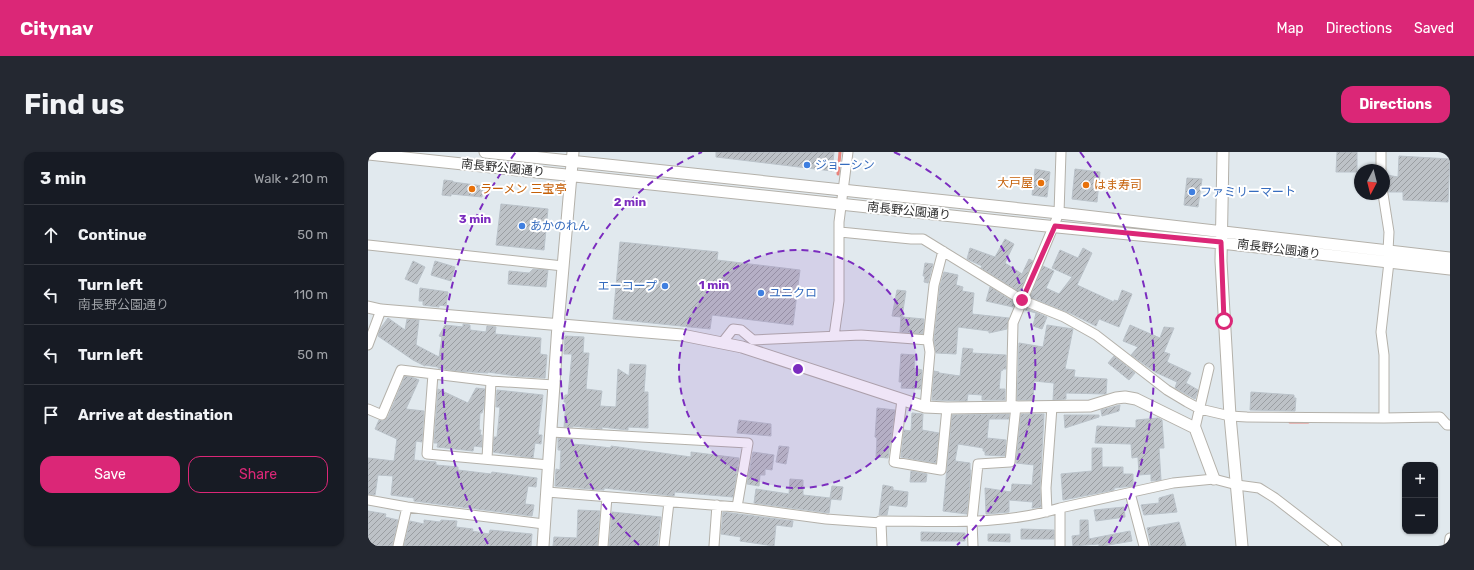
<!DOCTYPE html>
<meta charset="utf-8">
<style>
body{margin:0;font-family:Rubik,"Noto Sans JP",sans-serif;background:#242831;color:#f1f3f6}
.controls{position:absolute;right:12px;bottom:12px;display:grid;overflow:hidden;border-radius:8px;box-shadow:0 1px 3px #0004}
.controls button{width:36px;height:36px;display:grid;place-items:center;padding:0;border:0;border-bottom:1px solid #363941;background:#171b24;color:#f1f3f6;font:20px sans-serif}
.compass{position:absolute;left:986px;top:12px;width:36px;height:36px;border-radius:50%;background:#171b24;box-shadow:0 1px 3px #0004;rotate:187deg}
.stop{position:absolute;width:12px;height:12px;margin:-9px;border:3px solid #db2777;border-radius:50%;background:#fff}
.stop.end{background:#db2777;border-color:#fff;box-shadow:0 1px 4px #0008}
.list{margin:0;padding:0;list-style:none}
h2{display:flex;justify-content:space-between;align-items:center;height:52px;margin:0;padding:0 16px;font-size:17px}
h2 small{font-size:13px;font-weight:400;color:#9ea1a6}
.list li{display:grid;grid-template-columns:26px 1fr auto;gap:12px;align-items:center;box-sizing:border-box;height:60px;padding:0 16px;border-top:1px solid #363941}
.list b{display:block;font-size:15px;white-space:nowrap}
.list p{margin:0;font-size:13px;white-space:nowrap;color:#9ea1a6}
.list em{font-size:13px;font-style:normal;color:#9ea1a6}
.actions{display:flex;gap:8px;padding:12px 16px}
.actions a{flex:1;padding:9px 0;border:1px solid #db2777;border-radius:12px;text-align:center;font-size:14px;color:#db2777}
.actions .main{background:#db2777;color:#fff}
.icon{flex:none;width:22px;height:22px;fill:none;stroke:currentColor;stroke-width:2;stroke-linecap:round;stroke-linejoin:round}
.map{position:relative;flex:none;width:1082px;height:394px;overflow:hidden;border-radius:12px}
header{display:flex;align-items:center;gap:24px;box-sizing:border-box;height:56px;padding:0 20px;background:#db2777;color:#fff}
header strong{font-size:19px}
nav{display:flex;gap:22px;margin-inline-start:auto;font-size:14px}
.intro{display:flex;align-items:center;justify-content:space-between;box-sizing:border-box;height:96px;padding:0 24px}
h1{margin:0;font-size:28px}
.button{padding:10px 18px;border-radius:12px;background:#db2777;color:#fff;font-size:14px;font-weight:700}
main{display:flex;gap:24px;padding:0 24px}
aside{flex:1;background:#171b24;border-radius:12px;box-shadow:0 1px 3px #0004}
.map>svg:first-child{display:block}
</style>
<header>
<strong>Citynav</strong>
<nav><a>Map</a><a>Directions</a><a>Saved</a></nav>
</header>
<div class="intro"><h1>Find us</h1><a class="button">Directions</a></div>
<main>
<aside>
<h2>3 min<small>Walk · 210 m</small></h2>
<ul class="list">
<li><svg class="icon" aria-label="ahead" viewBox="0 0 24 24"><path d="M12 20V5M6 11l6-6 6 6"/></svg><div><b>Continue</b></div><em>50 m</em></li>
<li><svg class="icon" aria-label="left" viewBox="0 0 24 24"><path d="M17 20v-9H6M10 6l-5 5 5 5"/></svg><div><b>Turn left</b><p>南長野公園通り</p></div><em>110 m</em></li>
<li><svg class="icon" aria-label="left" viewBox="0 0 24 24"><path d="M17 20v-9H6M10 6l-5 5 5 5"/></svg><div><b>Turn left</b></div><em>50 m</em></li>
<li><svg class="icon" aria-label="arrive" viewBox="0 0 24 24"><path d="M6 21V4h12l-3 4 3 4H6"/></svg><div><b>Arrive at destination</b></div></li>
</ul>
<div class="actions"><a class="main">Save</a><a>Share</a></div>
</aside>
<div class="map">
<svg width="1082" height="394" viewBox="0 0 1082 394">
<defs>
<pattern id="building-hatch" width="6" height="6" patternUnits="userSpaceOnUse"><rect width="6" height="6" fill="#bdc2c7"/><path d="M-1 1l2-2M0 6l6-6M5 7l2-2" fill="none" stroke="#9a9ea2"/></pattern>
</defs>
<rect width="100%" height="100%" fill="#e1e9ee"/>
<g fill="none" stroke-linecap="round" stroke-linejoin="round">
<path stroke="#e9827a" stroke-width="3" d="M470,22l2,-22
M922,270h18"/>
</g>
<path fill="url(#building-hatch)" stroke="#bac2c9" d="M348,0h118l-2,19 -116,-14z
M969,0h20v20h-21z
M1031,4l51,3 -2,43 -45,-2v-8h-15l-4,-4v-6h2l1,-7 11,2z
M667,17l15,3 -3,25 -15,-2z
M707,17l25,3 -3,30 -25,-3z
M819,26l15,1 -4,28 -14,-2z
M76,28l9,1v1l30,4 -1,11 -31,-3v2l-9,-1z
M133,52l47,5 -4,41 -48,-5z
M637,87l9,5 -9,19 17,11 7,-15 4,2 -13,31 -39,-24 1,-2 -15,-7 3,-11 25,9z
M252,90l98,10 -1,8 83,10 -7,55 -81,-10 -2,14 -97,-10z
M715,96l9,5 -15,32 37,17v-2l4,1 4,-11 10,4 -13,33 -20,-8 -3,7 -24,-12 -42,-17 13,-31 11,5 -8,17 13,6 13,-17 -20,-9 8,-18 18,8z
M45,109l12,6 -8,17 -12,-5z
M67,109l20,6 -4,14 -20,-6z
M557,111l8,1 -5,19 -4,-1 1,-6h-2z
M165,117l15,1 -2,17 -38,-3 1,-13 20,2z
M576,120l14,3 -2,10 7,2 -1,4 12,2 -2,21 37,4 -2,11 -18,4v-2l-31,-4 -2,27 -20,-1 -2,-13 6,-54z
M622,135l25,16 -2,4 -27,-6z
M52,136l28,4 -2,14 -7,-1v2l-16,-2v-4h-4z
M529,138l9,1 -4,26 22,2 -1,15 -23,-2 1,-15 -9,-1z
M658,156l21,9 -5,12 -9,-3 3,-13 -11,-3z
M20,166l17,12 2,-11 12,1 -3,25 23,12 3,-20 -3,-1 6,-11 18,2v-3l7,1v5l16,2 1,-6 9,1 -1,7 46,4 -1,16 7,1 -2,23 -29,-2 -28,-4v1l-32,-2 -18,-3v-1l-13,-2v1l-12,-6 -35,-24 2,-7z
M679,173l26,4 -8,40 10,1 -1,7 33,2 -1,15 -40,-1v6l-13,1 1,-17 -20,-2 -1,19h-16l2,-57 24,4z
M762,173l30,13 4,-11 10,1 -10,24 6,2 -3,8 24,11 -5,10 12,7 -3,9 -20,-11 2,-6 -22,-10 -24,-17 7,-8 -15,-6z
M197,184l19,1 -1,16h6l-3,36 16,2 -2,15 16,1 2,-38 11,7 1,-12 16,1 -2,27h4v36l-20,-1v3l-26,-3v2l-29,-3v1h-9l2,-25h-2l1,-7h3l4,-41h-8z
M595,196l10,1 -1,4 34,2v14h-3l-1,2 -1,-1 -2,19h6v11h-23v-5l-14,-1 -1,7 -35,-1 2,-29 5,1v1l21,3z
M533,202l14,1 -1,13 8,2 -1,19 -20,-1 1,-6h-3z
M746,204l21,17 -6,7 -21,-17z
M37,224l9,2 5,2 -13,29 18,2 -2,31 -6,-1 -2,19 22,2v3l22,2v3l33,4 1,-2 45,6 -1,9 -8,-1 -3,18 9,1 -2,11 -118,-15v-3l-23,-3 2,-19 -15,-1 -3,20 -7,-1v-36l26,3 3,-22 -22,-10 4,-9 4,1 5,-4z
M108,236l9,1 -1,17 -2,7h-2l-1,17h2l-1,5h2v12l-8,-1 -1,5 -36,-4 1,-4h-4l4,-54 30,14z
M129,238l46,5 -5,40h4l-1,9 -6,-1 -2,15 -40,-6 1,-15h3l3,-30h-4z
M883,240l43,3v3h2l-1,13 -45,-1z
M752,253l-1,6 -17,5 -1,-6z
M509,256l18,2 -7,48 -12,-1 1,-19 -2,-1z
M544,261l11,1 -1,16 17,3 -3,30 -35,-6 3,-27 7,1z
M641,262v5h-20l-2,19 19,2 -1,16 -20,-1v-4h-2v-3l-25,-4 -3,17 15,2v7h1l-4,44 -24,-3 9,-96z
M653,262h23l-4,74 1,19 -9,1 1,-6 -24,-2v12l-23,2 -1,-26 26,4 1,-8 20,1 2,-20 -18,-2z
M696,263h35v2l-34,11z
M790,266l4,2 2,28h-5l2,32 -10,1v-7l-12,1 -1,-18 -6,1 -1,-14 -36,-1 2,-17 39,2v-8z
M371,268l32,4v12l-34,-3z
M190,286l14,1 -1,5 15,1 25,3v-2l80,11v-5l48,6 -6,39 -58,-5 -1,4 -70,-8v2l-49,-4 1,-17 4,1 1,-20h-3z
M411,294l10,1 -3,17 -10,-2z
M724,296h10v19h21v7h10v12l-19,2v2l-51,10 -2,-26 31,-3z
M385,300l21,3 -2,15 -7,-1v6h-5l-1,11 -12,-2z
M543,319l16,3 -1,8h-16z
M422,327l13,1v15l27,3 2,-12 11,1 -2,13 -10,-1 -2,14 -75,-10 2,-14 33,5z
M515,333l10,2v3l15,2 -1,13 -1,2 -17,-2 -2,10h-8z
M805,342l4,18 -33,3 -3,-10 18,-2v-5z
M756,355l1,10 -29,4 -2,-11z
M210,358l22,1 -3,35h-44l1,-9 23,1z
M0,359l18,3 -1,3 13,3 -6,26h-24z
M244,360l49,5 -4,29h-48z
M355,360l70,9 -1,6 -16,-2 -2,21 -34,-5 1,-4 -20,-3z
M56,368l16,2 1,-2 16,1 -1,6 17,2 -1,2 17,3 1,-4 42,4 -1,12h-127l6,-25 14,3z
M712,368h8l1,19 41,-8 2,10 -29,5h-4v-2l-26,2 -1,-10 8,-1z
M811,370l7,24h-35l-4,-18z
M653,377l33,1v9h-33z
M553,380l44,1v8h-44z
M620,382h22v8l-22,-1z"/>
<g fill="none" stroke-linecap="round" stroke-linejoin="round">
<defs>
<path id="minor" d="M1013,0v18
M1015,42l6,38 -1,19
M472,80l71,7h12l99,61 42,17 32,18 71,55 20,12 13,7 30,7 17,1 137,1 56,-1 7,8h3
M0,93l195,21
M466,184l5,-35v-79l9,-70
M354,191l11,-14 8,1 12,10 108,-5 67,5
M0,193l13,-35
M65,222l-6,80 122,11
M534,248l-8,62 47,8 6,-62
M643,254l2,-83 46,-110 2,-61
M557,255l5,-55 -2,-12 6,-55 9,-34
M0,257l14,6 19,-45 90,11 63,4
M1016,266v-63l-3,-23 8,-70
M827,276l14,-60
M183,280l197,11 -11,64
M119,307l4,-78
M179,340l190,15 89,12 55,4 -1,-2c60,0 122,5 180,-13l113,-25 41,-4 23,6 22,3 16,10 62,48
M762,341l14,53
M0,348l39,7 137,17
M692,356v38
M679,360l-1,-24 6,-81
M513,371l1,23
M30,394l9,-39
M235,394l4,-49
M296,394l5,-44
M346,394l3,-41
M605,394l-1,-25 6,-57 32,-2 6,-56
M1081,394l1,-8"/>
<path id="tertiary" d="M117,0l574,61 391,45
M855,0l-2,109 9,155 12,130
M0,2l669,71 184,18 229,26
M0,155l13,3 301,25 60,12 183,60 22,1 143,-2 26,-8 9,-1 11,2 59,29 19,51
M175,394l15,-221 15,-173"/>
</defs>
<use href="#minor" stroke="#b4b1aa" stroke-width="11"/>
<use href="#tertiary" stroke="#b4b1aa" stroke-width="13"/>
<use href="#minor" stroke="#fff" stroke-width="9"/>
<use href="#tertiary" stroke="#fff" stroke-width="11"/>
</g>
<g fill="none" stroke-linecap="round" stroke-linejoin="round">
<path stroke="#db2777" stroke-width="5" d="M654,148l33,-74 166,16 3,79"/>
</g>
<circle cx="430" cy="217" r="119" fill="#7b2cbf" fill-opacity=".12"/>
<g fill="none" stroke="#7b2cbf" stroke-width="2" stroke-dasharray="7 5">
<circle cx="430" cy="217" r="119"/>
<path d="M271 393A237 237 0 0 1 334 0M526 0A237 237 0 0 1 589 393"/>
<path d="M120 392A356 356 0 0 1 148 0M712 0A356 356 0 0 1 740 392"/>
</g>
<g fill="#3f7fe0" stroke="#fff" stroke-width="1.5">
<circle cx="439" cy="13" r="4"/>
<circle cx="824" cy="40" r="4"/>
<circle cx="154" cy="74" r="4"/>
<circle cx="297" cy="134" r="4"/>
<circle cx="393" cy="141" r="4"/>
</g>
<g fill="#e8710a" stroke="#fff" stroke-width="1.5">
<circle cx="673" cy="31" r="4"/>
<circle cx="718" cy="33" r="4"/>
<circle cx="104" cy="37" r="4"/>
</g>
<g text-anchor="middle" stroke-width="4" stroke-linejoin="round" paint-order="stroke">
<g font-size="12" fill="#366cbe" stroke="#fff" text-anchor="start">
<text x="447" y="17">ジョーシン</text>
<text x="832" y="44">ファミリーマート</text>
<text x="162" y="78">あかのれん</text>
<text x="289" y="138" text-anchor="end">エーコープ</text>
<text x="401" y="145">ユニクロ</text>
</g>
<g font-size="12" fill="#2d2d2d" stroke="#fff">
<text transform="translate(135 16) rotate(6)" y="4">南長野公園通り</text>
<text transform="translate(541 59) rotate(6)" y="4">南長野公園通り</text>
<text transform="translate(911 97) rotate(7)" y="4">南長野公園通り</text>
</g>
<g font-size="12" fill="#c56008" stroke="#fff" text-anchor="start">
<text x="665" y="35" text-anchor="end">大戸屋</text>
<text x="726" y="37">はま寿司</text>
<text x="112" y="41">ラーメン 三宝亭</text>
</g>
</g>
<circle cx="430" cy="217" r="6" fill="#7b2cbf" stroke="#fff" stroke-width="2"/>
<g font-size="12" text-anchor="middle" font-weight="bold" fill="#7b2cbf" stroke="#fff" stroke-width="4" stroke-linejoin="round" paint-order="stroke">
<text x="262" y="54">2 min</text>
<text x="107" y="71">3 min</text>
<text x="346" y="137">1 min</text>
</g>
</svg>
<div class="controls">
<button>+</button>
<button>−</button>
</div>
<svg class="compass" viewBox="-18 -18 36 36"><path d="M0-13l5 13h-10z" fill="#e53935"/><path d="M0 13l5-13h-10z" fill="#9ea1a6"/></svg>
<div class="stop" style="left:856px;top:169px"></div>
<div class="stop end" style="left:654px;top:148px"></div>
</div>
</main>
